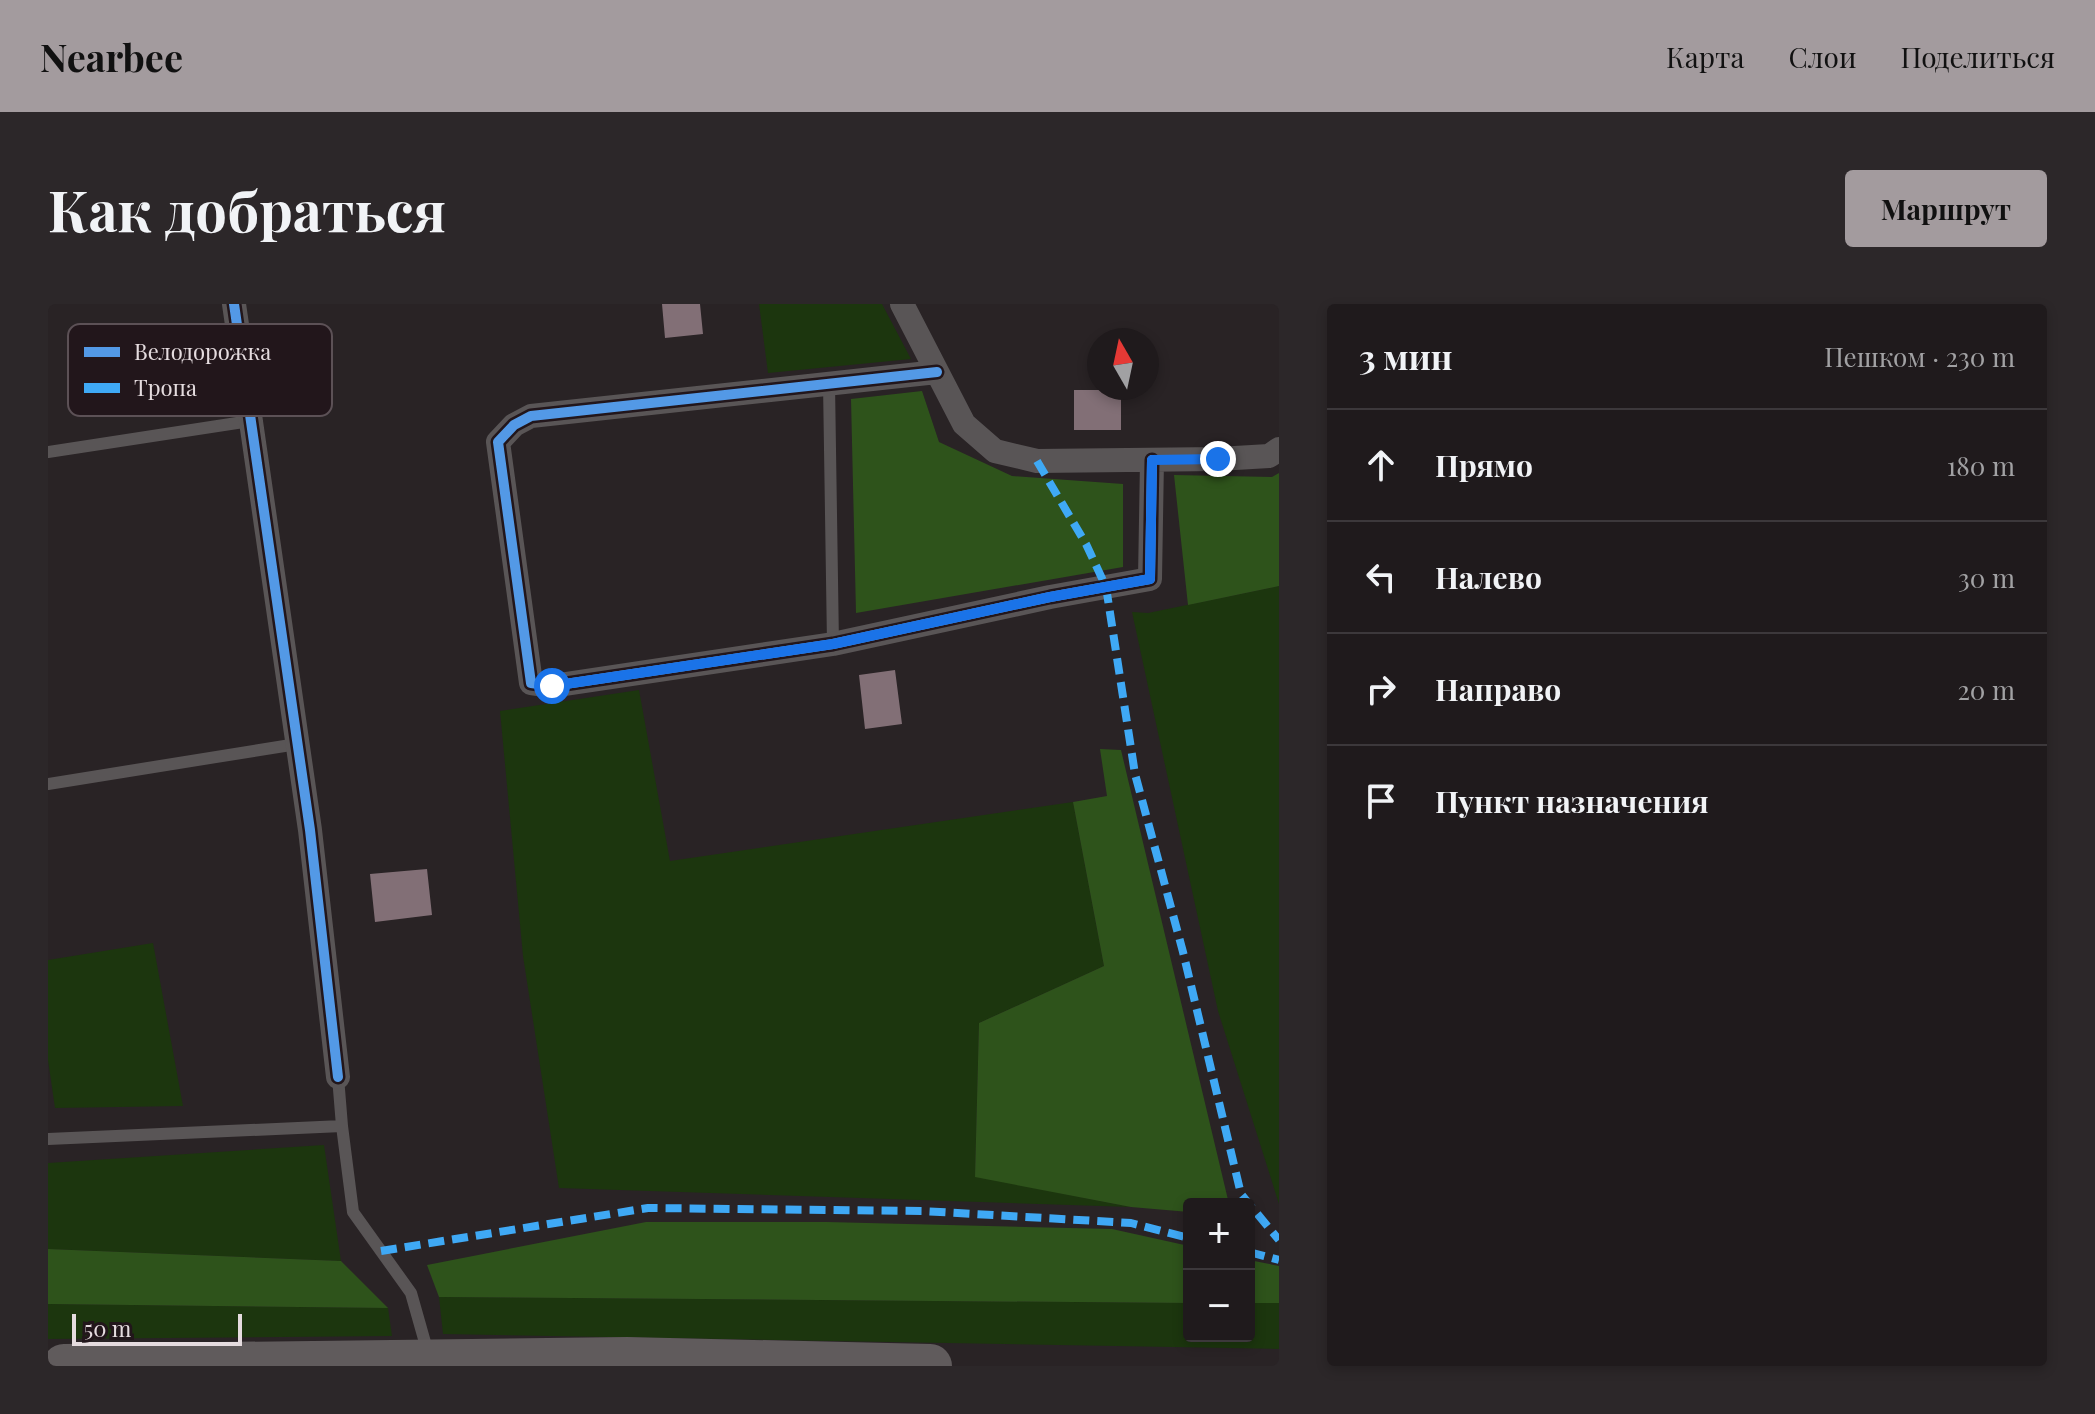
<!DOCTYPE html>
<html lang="ru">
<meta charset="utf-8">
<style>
body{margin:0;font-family:"Playfair Display",serif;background:#2c2729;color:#f1f3f6}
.controls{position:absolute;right:24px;bottom:24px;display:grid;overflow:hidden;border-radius:8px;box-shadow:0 4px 12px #0003}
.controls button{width:72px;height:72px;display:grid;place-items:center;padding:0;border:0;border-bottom:2px solid #3c383b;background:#1f1a1c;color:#f1f3f6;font:40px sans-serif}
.compass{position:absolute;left:1039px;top:24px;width:72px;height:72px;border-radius:50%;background:#1f1a1c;box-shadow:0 4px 12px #0003;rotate:351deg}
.scale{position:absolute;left:24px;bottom:20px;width:170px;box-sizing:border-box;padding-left:8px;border:4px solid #e5dcdf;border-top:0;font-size:22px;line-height:28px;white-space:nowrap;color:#e5dcdf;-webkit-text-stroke:6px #22161b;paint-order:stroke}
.stop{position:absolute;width:24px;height:24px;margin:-18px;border:6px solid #1a73e8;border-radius:50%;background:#fff}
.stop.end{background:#1a73e8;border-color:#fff;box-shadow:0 2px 8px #0008}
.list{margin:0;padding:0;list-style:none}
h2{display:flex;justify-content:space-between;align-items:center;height:104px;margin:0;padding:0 32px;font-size:34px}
h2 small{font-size:26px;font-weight:400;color:#a1a1a3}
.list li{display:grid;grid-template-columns:52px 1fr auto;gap:24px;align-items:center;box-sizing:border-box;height:112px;padding:0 32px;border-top:2px solid #3c383b}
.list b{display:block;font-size:30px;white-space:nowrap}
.list em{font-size:26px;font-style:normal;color:#a1a1a3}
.icon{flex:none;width:44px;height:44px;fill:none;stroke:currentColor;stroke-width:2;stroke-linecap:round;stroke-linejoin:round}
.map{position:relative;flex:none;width:1231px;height:1062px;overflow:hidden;border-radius:8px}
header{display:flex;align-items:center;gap:48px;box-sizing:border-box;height:112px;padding:0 40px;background:#a39b9e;color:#111}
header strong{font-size:38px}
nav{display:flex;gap:44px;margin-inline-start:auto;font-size:28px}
.intro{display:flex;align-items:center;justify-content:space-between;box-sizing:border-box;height:192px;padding:0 48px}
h1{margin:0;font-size:56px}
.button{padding:20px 36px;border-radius:8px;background:#a39b9e;color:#111;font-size:28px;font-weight:700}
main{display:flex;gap:48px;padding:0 48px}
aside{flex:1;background:#1f1a1c;border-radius:8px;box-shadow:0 4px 12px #0003}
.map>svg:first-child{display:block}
</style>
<header>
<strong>Nearbee</strong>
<nav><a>Карта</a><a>Слои</a><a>Поделиться</a></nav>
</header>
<div class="intro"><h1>Как добраться</h1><a class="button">Маршрут</a></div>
<main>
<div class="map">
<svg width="1231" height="1062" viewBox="0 0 1231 1062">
<rect width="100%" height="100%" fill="#292325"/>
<path fill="#1c360e" d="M711,0h123l29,55 -143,14z
M1231,282v618l-61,-193 -86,-399 16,1z
M591,386l31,171 403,-59 31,164 -125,57 -4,153 156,31 -572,-19 -36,-232 -23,-245z
M105,639l30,163 -128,2 -7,-48v-100z
M276,841l17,116 -293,-12v-86z
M391,993l750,6v33h60v-33h30v46l-836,-15z
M0,1000l340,4 4,28 -344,3z"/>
<path fill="#2e531b" d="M874,87l17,51 73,34 111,8v83l-267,46 -5,-214z
M1231,169v113l-91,19 -14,-130 98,2z
M1052,445l21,1 108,454h-40v8l-58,-5 -156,-30 4,-154 125,-57 -31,-164 34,-6z
M598,918h181l285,7 77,17v57l-750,-6 -12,-32z
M0,945l293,12 47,47 -340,-4z
M1201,956l30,6v37h-30z"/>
<path fill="#826f76" d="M614,0h38l3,30 -38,4z
M1026,86h47v40h-47z
M847,366l7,54 -37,5 -6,-54z
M379,565l5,46 -57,7 -5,-48z"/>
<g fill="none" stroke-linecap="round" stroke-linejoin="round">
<path stroke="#595556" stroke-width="12" d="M781,80l4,260
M0,148l202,-31
M0,480l249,-40
M294,822l11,86 58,81 17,60
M0,835l294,-13 -4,-49"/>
<path stroke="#595556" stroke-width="24" d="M186,0l76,526 28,247
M854,0l62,120 31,27 42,10 181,-2 51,-3 10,-7
M889,68l-406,44 -17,9 -16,17 33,241 21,3 281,-42 217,-47 100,-18 2,-119"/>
<path stroke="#605b5c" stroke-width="44" d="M16,1062l563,-7 303,7"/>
<path stroke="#3fa9f5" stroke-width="8" stroke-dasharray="16 8" stroke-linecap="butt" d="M989,157l49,83 20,43 29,187 48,178 58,242 38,46
M333,947l267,-43 274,3 209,12 58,15
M1201,948l30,8"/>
<defs>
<path id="cycleway" d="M186,0l76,526 28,247
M889,68l-406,44 -17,9 -16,17 33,241 21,3 281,-42 217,-47 100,-18 2,-119"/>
</defs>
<use href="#cycleway" stroke="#22161b" stroke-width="15"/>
<use href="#cycleway" stroke="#5399e6" stroke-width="10"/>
</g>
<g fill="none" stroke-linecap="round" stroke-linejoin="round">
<path stroke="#1a73e8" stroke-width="10" d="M504,382l281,-42 217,-47 100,-18 2,-119 66,-1"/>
</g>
<rect x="20" y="20" width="264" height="92" rx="12" fill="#22161b" stroke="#5c5156" stroke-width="2"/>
<rect x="36" y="43" width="36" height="10" fill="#5399e6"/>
<rect x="36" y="79" width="36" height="10" fill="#3fa9f5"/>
<g font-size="22" fill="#e5dcdf">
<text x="86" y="56">Велодорожка</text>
<text x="86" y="92">Тропа</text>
</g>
</svg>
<div class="controls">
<button>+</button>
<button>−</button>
</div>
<svg class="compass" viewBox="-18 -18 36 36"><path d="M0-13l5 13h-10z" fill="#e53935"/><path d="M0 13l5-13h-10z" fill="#a1a1a3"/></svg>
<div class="scale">50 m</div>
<div class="stop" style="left:504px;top:382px"></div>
<div class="stop end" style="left:1170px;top:155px"></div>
</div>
<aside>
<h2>3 мин<small>Пешком · 230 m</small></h2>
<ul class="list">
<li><svg class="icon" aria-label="ahead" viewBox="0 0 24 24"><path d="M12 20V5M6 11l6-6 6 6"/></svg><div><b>Прямо</b></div><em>180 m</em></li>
<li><svg class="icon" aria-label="left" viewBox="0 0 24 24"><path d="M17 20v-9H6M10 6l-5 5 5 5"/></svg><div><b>Налево</b></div><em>30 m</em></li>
<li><svg class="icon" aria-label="right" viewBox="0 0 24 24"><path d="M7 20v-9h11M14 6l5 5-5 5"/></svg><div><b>Направо</b></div><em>20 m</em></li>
<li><svg class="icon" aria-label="arrive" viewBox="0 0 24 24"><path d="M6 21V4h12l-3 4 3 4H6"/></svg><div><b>Пункт назначения</b></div></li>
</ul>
</aside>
</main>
